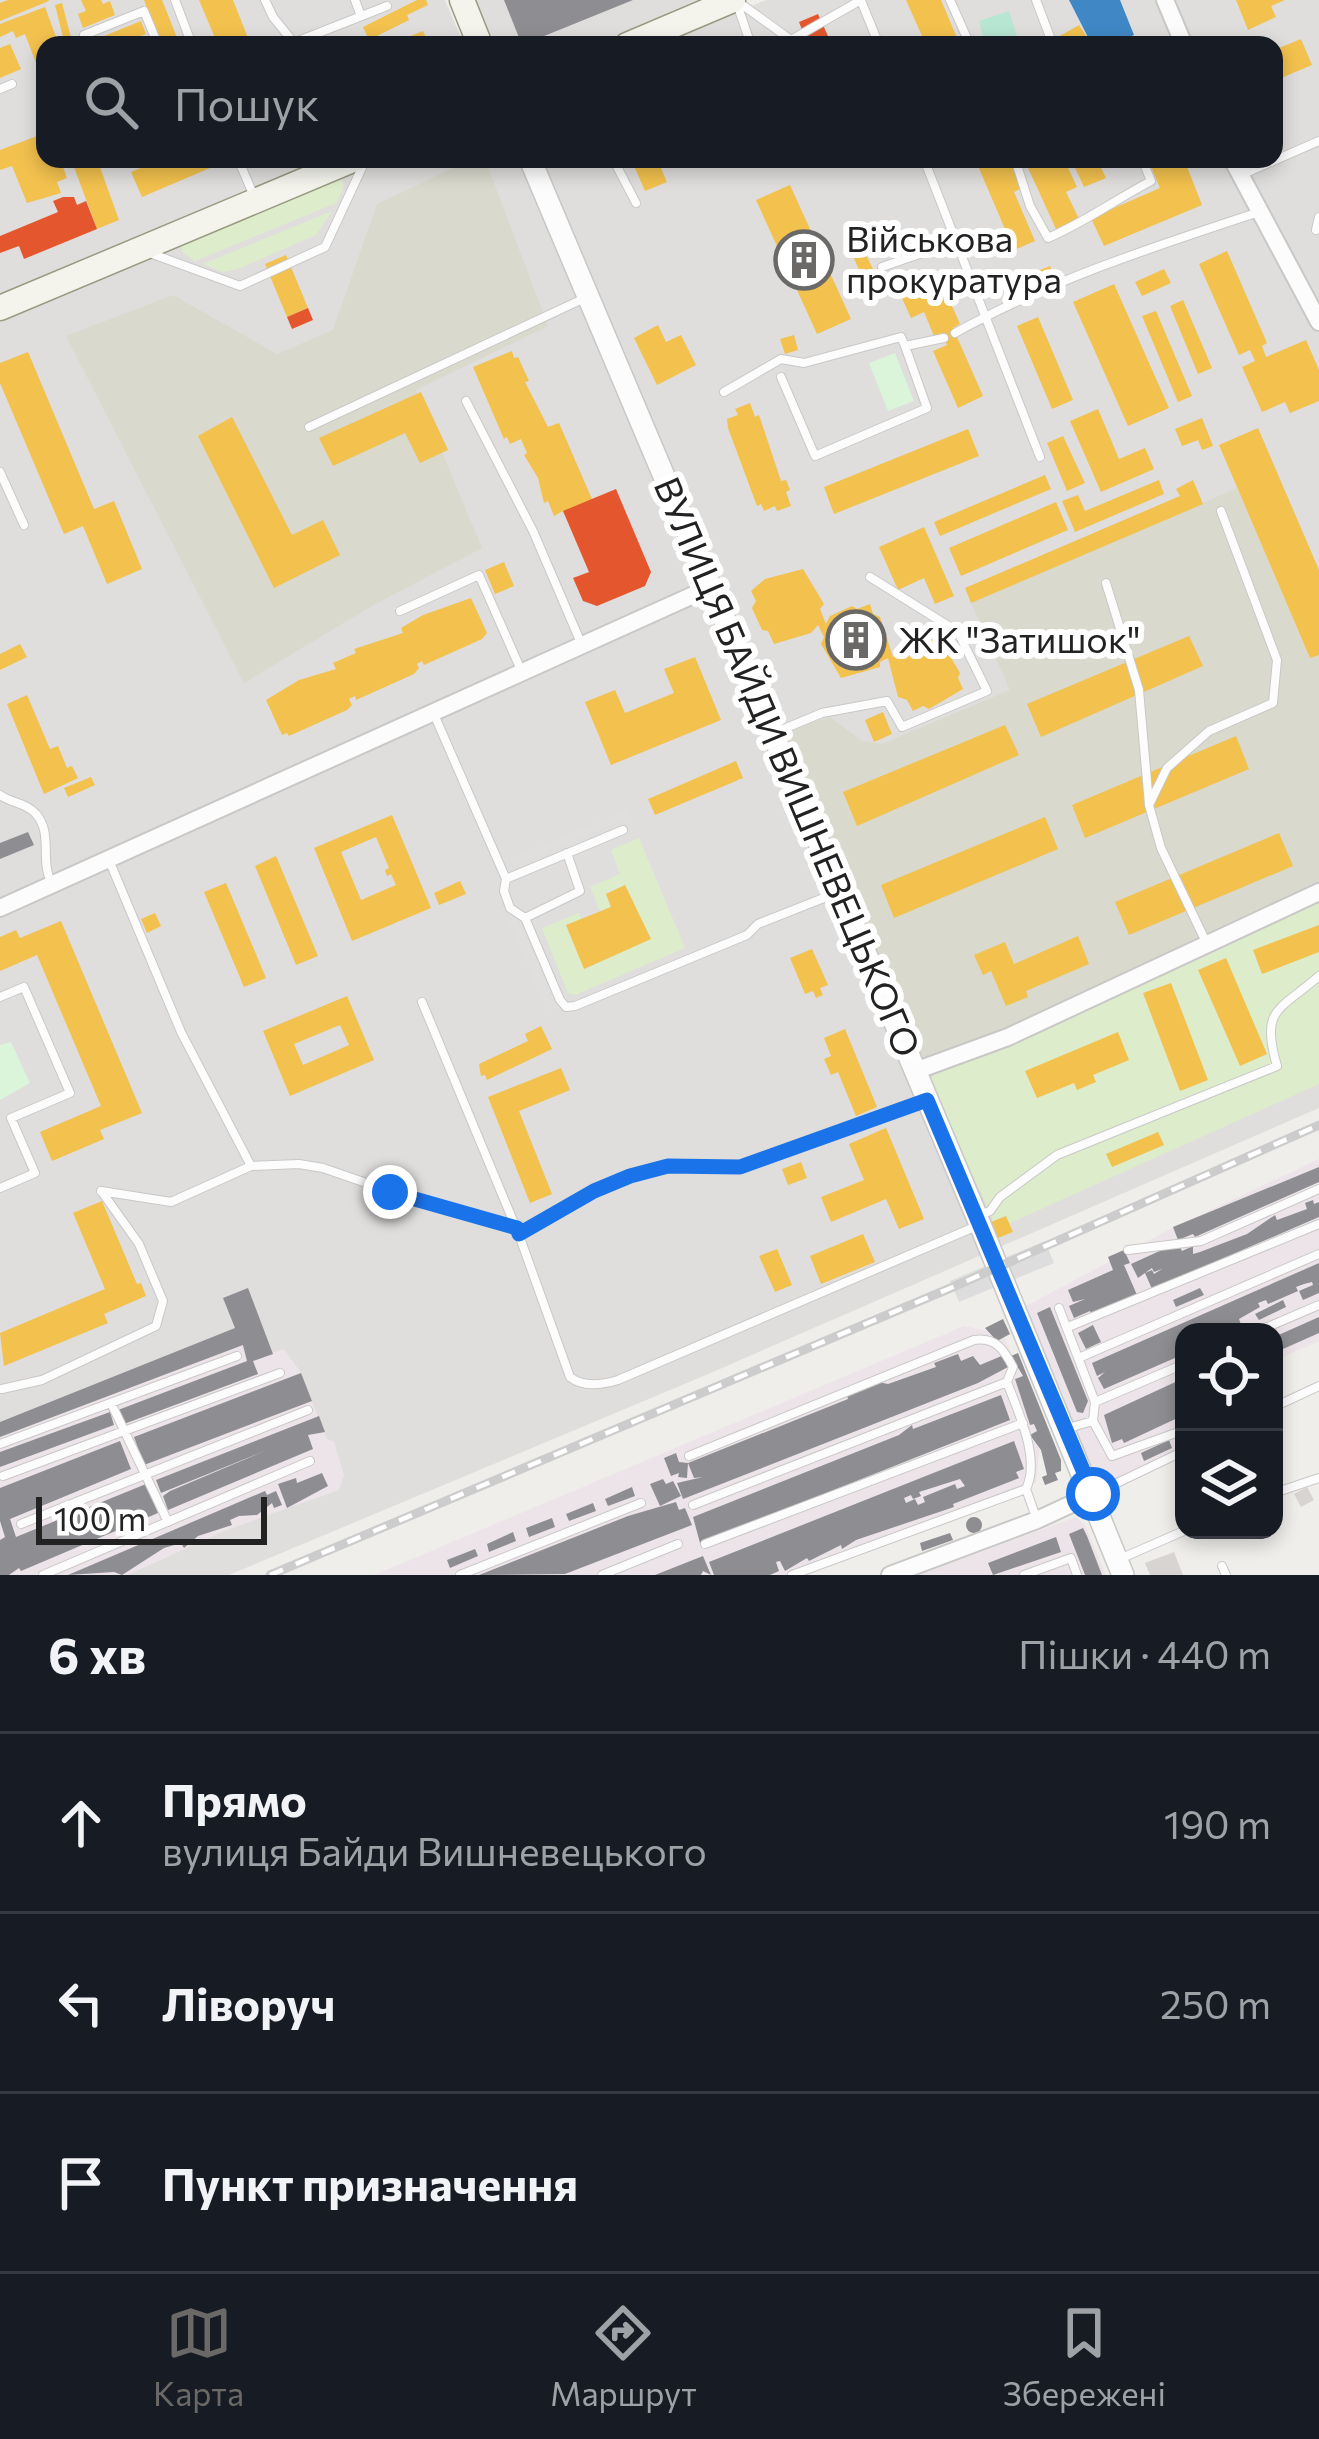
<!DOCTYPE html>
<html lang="uk">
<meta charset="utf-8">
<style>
body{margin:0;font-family:Commissioner,sans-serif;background:#20242c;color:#f1f3f6}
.controls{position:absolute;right:36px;bottom:36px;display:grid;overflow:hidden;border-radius:24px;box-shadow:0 6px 18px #0003}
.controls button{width:108px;height:108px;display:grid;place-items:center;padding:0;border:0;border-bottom:3px solid #363941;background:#171b24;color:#f1f3f6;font:60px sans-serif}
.scale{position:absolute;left:36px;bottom:30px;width:231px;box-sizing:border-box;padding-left:12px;border:6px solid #222;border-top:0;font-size:33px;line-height:42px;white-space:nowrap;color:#222;-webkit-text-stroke:9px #fff;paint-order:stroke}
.stop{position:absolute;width:36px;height:36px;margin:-27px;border:9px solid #1a73e8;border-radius:50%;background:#fff}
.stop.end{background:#1a73e8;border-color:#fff;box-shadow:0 3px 12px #0008}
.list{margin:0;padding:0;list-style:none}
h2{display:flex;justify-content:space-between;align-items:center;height:156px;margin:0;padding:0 48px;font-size:51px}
h2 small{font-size:39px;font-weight:400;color:#9ea1a6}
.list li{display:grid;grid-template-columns:78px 1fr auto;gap:36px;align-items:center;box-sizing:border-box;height:180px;padding:0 48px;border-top:3px solid #363941}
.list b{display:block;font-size:45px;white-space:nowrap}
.list p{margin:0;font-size:39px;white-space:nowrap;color:#9ea1a6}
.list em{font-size:39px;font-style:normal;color:#9ea1a6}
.icon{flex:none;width:66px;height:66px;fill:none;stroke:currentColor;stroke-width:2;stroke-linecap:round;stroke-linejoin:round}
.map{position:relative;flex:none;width:1319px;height:1575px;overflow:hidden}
.search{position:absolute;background:#171b24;box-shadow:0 6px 18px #0003;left:36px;right:36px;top:36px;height:132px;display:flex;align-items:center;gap:30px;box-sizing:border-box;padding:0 42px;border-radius:24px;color:#9ea1a6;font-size:45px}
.sheet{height:696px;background:#171b24}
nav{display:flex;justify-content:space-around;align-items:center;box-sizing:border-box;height:168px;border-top:3px solid #363941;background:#171b24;font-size:33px;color:#9ea1a6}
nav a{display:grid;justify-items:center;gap:6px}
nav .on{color:#6a6968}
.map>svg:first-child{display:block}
</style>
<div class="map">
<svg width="1319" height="1575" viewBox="0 0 1319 1575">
<rect width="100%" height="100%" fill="#f0eeeb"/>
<path fill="#dfdedc" d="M0,0h445l19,45h-419v114h278l-323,136z
M475,0h226l-107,45h-100z
M766,0h553v1108l-613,267 -477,200h-229v-1253l387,-163h887v-114h-615z"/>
<path fill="#ede4e9" d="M1319,1159v182l-45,20v-29h-90v116l-87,41 -71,-183 144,-77z
M964,1326l39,8 39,89 -6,60 -237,92h-425z
M236,1328l11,33 37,-12 17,24 26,66 7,3 10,33 -5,15 -115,41 -96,44h-128v-153z
M1076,1517l9,8 21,50h-188z"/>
<path fill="#d9d9cd" d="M472,159h13l63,167 -132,64 66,158 -110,58 -128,77 -178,-347 107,-41 104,59 56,-24 44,-126z
M1237,488l73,170 9,-3v237l-404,179 -142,-337 57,-17 32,24 20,3 128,-54 -39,-87z"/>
<path fill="#ddeccb" d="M342,178l1,10 -7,15 -141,58 -13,-9v-7z
M332,211l-16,24 -78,34 -16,3 -19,-8z
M639,838l46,110 -110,47 -7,-2 -26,-65 37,-15 3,8 -16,4 19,44 65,-30 -25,-53 -19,7 5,14 -11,4 -10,-24 30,-13 -9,-24z
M1319,895v189l-309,139 3,9 -15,6 -8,-27 -62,-122 1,-9 8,-8z"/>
<path fill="#daf5da" d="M895,353l19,48 -26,10 -19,-48z
M11,1042l19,41 -30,17v-55z"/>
<path fill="#b7e6d2" d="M1009,11l11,34h-28l-2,-7 -6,2 -5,-19z"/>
<path fill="#e0dfde" d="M626,810l3,7 -116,49 -3,-7z
M517,917l38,92 -8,3 -39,-92z"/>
<path fill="#dedddd" d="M1045,1241l9,22 -95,39 -9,-21z"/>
<path fill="#f2c14e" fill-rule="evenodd" d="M8,0h40l1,1 -49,20v-18z
M81,0h20l2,4 7,-3 5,14 -32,13 -5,-14 8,-3z
M144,0h18l18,45h-18z
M199,0h34l15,38 -30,7z
M417,0h9l2,5 -21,10 2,5 -40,20 -6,-13z
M906,0h35l19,45h-34z
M1236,0h49l-14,6 5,11 -28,13z
M62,3l11,42h-8l-10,-40z
M45,7l14,38h-14v42l-20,-53 -9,4 -3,-7 -13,6v-13z
M141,21l5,13 -19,7 1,4h-46z
M1079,25l13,20h-37l-2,-5z
M423,31l3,7 6,-2 4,9h-36l-2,-4z
M1301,39l11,26 -38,16v-31z
M10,44l11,25 -21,9v-30z
M45,133v26h15l7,19 -10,4 4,11 -34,10 -15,-37 -12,4v-20z
M71,159h26l22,61 -22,9z
M163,159h52l2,6 -75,32 -11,-25z
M631,159h26l10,23 -22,9z
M975,159h34l13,29 -8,4 21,49 -21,9z
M1024,159h40l13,28 -11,5 13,27 -23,10z
M1071,159h26l9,19 -22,9z
M1148,159h36l18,46 -98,41 -13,-28 69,-30z
M790,185l61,134 -34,15 -61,-134z
M864,251l10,20 -12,6 -9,-21z
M1227,251l40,92 -5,3 4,11 40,-17 13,30v31l-29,12 -5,-11 -23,10 -20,-45 13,-6 -5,-11 -11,5 -40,-91z
M286,255l22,53 -21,9 -22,-53z
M1050,266l8,17 -30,13 -7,-18z
M1164,269l7,14 -29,13 -7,-14z
M939,277l21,47 -7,4 30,68 -25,12 -25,-57 14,-6 -5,-12 -8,3 -10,-24 -13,6 -11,-24z
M1114,284l55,124 -41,18 -55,-124z
M1183,300l29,68 -14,6 -28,-68z
M1156,311l36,85 -14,6 -36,-86z
M1038,317l35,83 -21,9 -35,-83z
M658,325l8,17 15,-7 15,30 -39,20 -23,-47z
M794,335l4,15 -13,4 -5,-15z
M512,351l2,7 4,-1 11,24 -4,1 23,45 11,-4 33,76 7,-3 7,7 13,40 3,-2 10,22 -4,2 4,8 -33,14 -36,-76 -9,5 -6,-15 -4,2 -6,-25 -14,-23 3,-2 -6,-14 -11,5 -3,-7 -3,2 -31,-72z
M28,352l66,157 20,-8 28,68 -35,15 -24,-58 -19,8 -64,-151v-20z
M421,392l27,58 -28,13 -15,-30 -72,33 -14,-28z
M750,403l5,14 4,-2 22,66 5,-1 4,10 -4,2 5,14 -14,5 -2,-5 -11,5 -3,-7 -4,2 -29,-78 -1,-9 11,-4 -3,-6z
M1098,409l21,50 26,-11 9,21 -53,23 -31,-71z
M232,417l60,118 31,-15 17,35 -66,33 -76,-152z
M1202,418l11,28 -11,4 -4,-10 -16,6 -7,-17z
M1258,428l61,142v85l-9,3 -91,-213z
M968,429l11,27 -145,58 -10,-27z
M1063,436l22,47 -18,8 -20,-48z
M1045,475l6,14 -111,47 -6,-14z
M1159,480l5,14 -89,38 -13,-31 16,-6 7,16z
M1193,480l10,24 -232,99 -6,-15 215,-92 -4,-7z
M1056,502l12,28 -107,46 -12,-28z
M924,527l30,69 -19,8 -11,-26 -26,12 -19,-43z
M504,562l10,24 -19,8 -10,-24z
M803,569l21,35 -4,5 6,15 4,-8 22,-10 5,3 13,-5 3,10 7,3 13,40 33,-17 14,-1 20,34 -2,5 5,11 -34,20 -6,-3 -10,5 -6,-11 -9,-3 -10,-39 -8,4v5l-39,11 -20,-34 3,-7 -6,-12 -7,8 -37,11 -6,-13 -6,-1 -10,-22 4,-7 -5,-10 14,-12z
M471,598l16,35 -5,6 -58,26 -2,-4 -5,3 2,4 -5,6 -58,26 -1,-4 -6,3 3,6 -5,5 -58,26 -2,-3 -5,2 -16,-35 33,-20 37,-11 -3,-6 23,-10 -2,-4 49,-16 -2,-5 22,-13z
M1189,636l14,30 -162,71 -14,-33z
M20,644l7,13 -27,13v-16z
M695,657l26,63 -110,45 -26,-63 30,-12 10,23 49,-20 -10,-24z
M27,695l23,54 8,-3 9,22 5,-2 6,12 -34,16 -37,-90z
M883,712l9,22 -18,8 -9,-22z
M1005,725l14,30 -162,71 -14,-34z
M1236,736l13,33 -164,69 -13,-33z
M736,761l7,17 -88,37 -7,-16z
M91,777l4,8 -27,12 -4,-9z
M392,815l39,93 -79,33 -38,-93zM376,837l13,31 -4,2 2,6 4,-2 5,11 -35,15 -20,-48z
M1045,817l13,32 -164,69 -13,-33z
M1279,833l14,33 -164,69 -14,-33z
M276,856l42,100 -22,9 -41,-99z
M460,881l6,13 -27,11 -5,-12z
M226,883l40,95 -22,9 -40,-95z
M625,885l26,54 -67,30 -18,-44 45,-18 -5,-13z
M155,913l6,13 -14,7 -6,-14z
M61,921l81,192 -42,17 4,9 -52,22 -12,-29 61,-26 -64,-151 -37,16v-34l16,-7 4,8z
M1319,925v27l-57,22 -9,-24z
M1078,936l11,28 -63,27 2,6 -22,9 -15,-35 -8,4 -9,-20 31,-13 9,22z
M812,949l16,36 -8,3 3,7 -7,3 -3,-7 -8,3 -15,-36z
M1226,958l41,96 -27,12 -42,-96z
M1171,983l37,97 -28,11 -37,-98z
M347,996l27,64 -84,36 -27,-65zM340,1025l9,20 -46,20 -9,-21z
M541,1026l11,23 -65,31 -2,-5 -4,1 -2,-12 49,-23 -3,-7z
M845,1029l32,78 -21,9 -18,-44 -7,3 -7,-16 7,-3 -7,-18z
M1118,1032l11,28 -36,15 3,7 -19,8 -3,-7 -37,15 -12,-27z
M561,1068l9,22 -51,21 33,83 -22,9 -42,-106z
M886,1128l38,91 -25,10 -13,-30 -55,23 -10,-25 43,-17 -15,-36z
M1158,1132l6,13 -52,22 -6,-13z
M801,1162l6,16 -19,7 -6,-16z
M102,1201l35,83 4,-1 5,13 -42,18 4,9 -104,43 -4,-33 105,-44 -32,-76z
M1006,1216l7,16 -15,6 -7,-16z
M863,1234l12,28 -54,22 -11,-28z
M777,1249l15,36 -17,7 -16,-36z"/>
<path fill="#e4572e" d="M818,14l10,22 22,9h-42l-9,-23z
M63,197h11l3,8 9,-4 11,28 -73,30 -5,-13 -19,7v-17l58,-24 -5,-11z
M308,308l5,12 -21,9 -5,-12z
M616,489l35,83 -6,14 -48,20 -14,-5 -10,-23 16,-6 -26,-61z"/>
<path fill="#3f88c5" d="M1069,0h51l14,35 -25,10h-17z"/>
<path fill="#8d8d92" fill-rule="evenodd" d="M504,0h129l-111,45z
M28,832l6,13 -34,14v-16z
M1319,1167v15l-124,55 -2,-3 -15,6 -5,-13z
M1313,1200l1,4 5,-2v15l-167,72 -7,-16 7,-3 2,4 8,-5 -8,3 -2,-4 -14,10 -7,-14 33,-15 16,-2 2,4 11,-5v8l7,-2 47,-18 28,-19 2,5 30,-11 -2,-6z
M1124,1250l6,13 -6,2 13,30 -45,20 -2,-4 -16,7 -5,-12 16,-7 -12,3 -5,-12 45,-20 -5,-13z
M1319,1263v30l-16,7 -4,-9 14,-6 -1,-3 -8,2 -8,3 2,4 -30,13 -2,-4 -8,3 2,4 -21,12 3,8 -12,5h-20l-4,-4 -22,4v22l-80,35 -6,-11 7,-6 -8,4 -5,-13z
M248,1288l25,66 -20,7 5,13 -134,50 -6,-14 129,-49 -4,-16 -243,92v-15l235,-94 -12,-30z
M1200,1288l4,7 -28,12 -3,-7z
M1283,1300l3,7 -27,13 -4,-6z
M1050,1307l38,94 -5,12 -6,-1 -40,-99z
M1319,1317v16l-45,20v-16z
M1003,1319l7,15 -13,7 -12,-13z
M1093,1325l8,17 -15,7 -8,-16z
M1018,1353l43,107v11l-6,2 3,7 -13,5 -3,-8 5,-2 -6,-25 -11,-15 7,-4 -3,-7 -4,1 -15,-46 8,-3 -12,-20z
M958,1354l3,7 12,-5 7,9 24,-10 4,12 -30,16 -295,116 -6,-16 26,-6 -9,1 -6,-15 160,-64 -1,-3 31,-14 10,2 48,-17 -2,-4z
M301,1373l11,28 -168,64 -10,-28z
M1184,1378v37l-60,28 -2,-4 -10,4 -8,-28z
M1001,1395l9,25 -310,123 -7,-26 206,-82 13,-10 1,4z
M110,1412l4,13 -114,42v-15z
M319,1416l6,16 -17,3 5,14 -145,61 -5,-14 7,-5 97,-41 -106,43 -5,-13z
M1169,1440l3,8 -28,13 -3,-8z
M120,1441l11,28 -121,50 6,18 130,-53 12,29 -137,58 -2,-3 -10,7h-9v-35l5,-3 -5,-16v-33z
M1014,1441l10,28 -8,3 3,6 -66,26 1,3 -98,33 -14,9 -1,-4 -32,16 -2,-3 -22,13 -5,-10 -4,1 3,9 -9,4h-56l-5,-13zM960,1479l5,7 -8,3 -2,-5 -32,13 2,5 -7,3 -3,-6 -9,4 -2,-5 7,-3 2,4 8,-3 -2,-4z
M676,1453l3,9 9,1 -1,15 -9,-1 1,-4 -8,3 -7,-18z
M322,1473l6,13 -41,22 -9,-24 18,-6 1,5z
M663,1479l3,5 7,-3 8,15 -21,10 -10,-22z
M632,1487l3,9 -27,10 -3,-7z
M265,1491l2,4 9,-4 6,14 -8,3 -2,-5 -15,12 -18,1 -9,4 2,5 -34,11 -14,12 -3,-5 -17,5 -42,27 -8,-3 -46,3z
M676,1502l3,8 6,-2 7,17 -127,49 -86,1 149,-59z
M593,1503l3,8 -27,10 -3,-7z
M966 1525a8 8 0 1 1 16 0a8 8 0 1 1-16 0Z
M552,1518l3,9 -26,10 -3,-9z
M1083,1528l4,8 15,39h-17l-16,-41z
M513,1532l3,9 -27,11 -2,-8z
M950,1533l3,7 -31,11 -2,-8z
M1056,1537l5,15 -68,23 -5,-12z
M475,1549l3,7 -28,12 -3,-8z
M703,1556l8,19 -8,-4 -2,4h-46z"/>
<path fill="#d7d4d2" d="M1307,1487l7,13 -13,7 -7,-13z
M1174,1552l9,23h-33l-5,-12z"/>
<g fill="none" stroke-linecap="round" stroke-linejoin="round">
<defs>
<path id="service" d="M175,0l17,45
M265,0l8,17 21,26
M355,0l6,16
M950,0l20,45
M1036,0l17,45
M736,1l15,44
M737,1l54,39 70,-40
M862,3l17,42
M84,35l60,-24 14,34
M288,45l99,-39
M0,89l12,-5
M238,159l15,35
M613,159l23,44
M924,159l116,298
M1015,159l15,47 18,32c37,-16 67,-38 103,-57l-9,-22
M1241,175l78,-34
M1316,230l3,-13
M147,252l93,34 85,-39 41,-88
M882,267l75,-26
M955,333c95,-53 201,-87 304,-121
M781,377l34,79 112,-48 -22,-62 39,-8
M724,392l57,-33 23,4 97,-26 4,9
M466,401l67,130 48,112
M309,427l278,-130
M0,472l24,53
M1106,583l33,107 10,114
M400,611l79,-36 42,95
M433,712l73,167 -2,12 6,17 15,10 35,82 6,7 9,-1 172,-71 11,-11 81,-32
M774,733l48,-20 65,-12 15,26 85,-36 -29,-59 -88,-55
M0,795c11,8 27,8 36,19 17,19 4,46 15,68
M109,860l72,172 70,134
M506,879l117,-49
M525,918l55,-27 -13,-38
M1206,942l-45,-94 -12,-43 18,-37 42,-37 64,-28 4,-43 -56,-149
M0,997l24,-10 46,106 -59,25 24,55 -35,15
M422,1002l97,233 51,142c14,11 32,8 48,3l361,-155
M101,1191l70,11 80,-36 48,-2 24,4 78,27 114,33
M978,1216l12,-5 10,-14 57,-42 220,-89c-17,-58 2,-55 42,-90
M519,1235l75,-44 51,-20 33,-5 62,1 186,-67
M1128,1250l73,-9 118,-52
M1059,1308l36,94
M1068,1327l251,-103
M1256,1332l63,-27
M1081,1357l238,-103
M2,1389l40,-9 114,-54 7,-25 -24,-57 -37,-52
M111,1403l57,119
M1274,1407l45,-21
M1093,1421l2,-19 89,-38
M1068,1428l25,-7 19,35 72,-26
M0,1444l237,-88
M689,1456l285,-116c22,-3 30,10 39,27l-6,15 -314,123
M3,1476l277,-103
M1026,1489l11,31
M1274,1493l45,-15
M1094,1494l90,-43
M21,1524l287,-114
M705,1544l318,-121
M1122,1558l64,-28
M1222,1566l4,9
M43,1575l267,-114
M460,1575l181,-72
M602,1575l76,-31
M792,1575l234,-86c15,-30 -8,-77 -19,-107
M1024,1575l47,-17 6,17"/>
<path id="minor" d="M1165,0l19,45
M1232,159l87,163
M0,908l711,-321
M915,1071l93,-34 311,-145
M890,1575l147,-55 56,-26"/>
<path id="tertiary" d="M530,159l447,1058 146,358"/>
<path id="secondary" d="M462,0l18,45
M627,45l106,-45
M0,308l355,-149"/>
</defs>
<use href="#service" stroke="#c9c8c7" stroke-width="10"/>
<use href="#minor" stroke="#c9c8c7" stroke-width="20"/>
<use href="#tertiary" stroke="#c9c8c7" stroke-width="24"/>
<use href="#secondary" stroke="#999a82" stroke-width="27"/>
<use href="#service" stroke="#fdfcfc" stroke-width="8"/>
<use href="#minor" stroke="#fdfcfc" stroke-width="16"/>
<use href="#tertiary" stroke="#fdfcfc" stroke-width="21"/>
<use href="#secondary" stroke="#f4f4ed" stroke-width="24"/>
<defs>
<path id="rail" d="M270,1575l683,-288 366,-162"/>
</defs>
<use href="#rail" stroke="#ccc" stroke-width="9"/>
<use href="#rail" stroke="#fff" stroke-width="4.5" stroke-dasharray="14" stroke-linecap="butt"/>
</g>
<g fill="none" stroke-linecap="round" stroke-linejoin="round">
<path stroke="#1a73e8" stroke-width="15" d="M390,1192l127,36 2,6 75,-43 36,-15 38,-10 72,1 187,-67 166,394"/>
</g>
<defs>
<symbol id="building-ring" viewBox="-11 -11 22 22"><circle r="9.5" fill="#fff" stroke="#6a6968" stroke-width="1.5"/><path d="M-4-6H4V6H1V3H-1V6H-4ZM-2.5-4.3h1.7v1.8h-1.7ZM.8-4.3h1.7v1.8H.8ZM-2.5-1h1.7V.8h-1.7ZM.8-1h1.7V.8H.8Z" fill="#6a6968"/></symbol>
</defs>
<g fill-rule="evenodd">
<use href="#building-ring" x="771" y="227" width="66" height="66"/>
<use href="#building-ring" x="823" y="607" width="66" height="66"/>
</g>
<g text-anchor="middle" stroke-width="12" stroke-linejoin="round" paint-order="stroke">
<g font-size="36" fill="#222" stroke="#fff" text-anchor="start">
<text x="846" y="252">Військова<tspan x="846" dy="41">прокуратура</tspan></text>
<text x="898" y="653">ЖК "Затишок"</text>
</g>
<g font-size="36" fill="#222" stroke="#fff">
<text transform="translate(787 767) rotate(67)" y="13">ВУЛИЦЯ БАЙДИ ВИШНЕВЕЦЬКОГО</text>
</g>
</g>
</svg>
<div class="controls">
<button><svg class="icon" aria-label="locate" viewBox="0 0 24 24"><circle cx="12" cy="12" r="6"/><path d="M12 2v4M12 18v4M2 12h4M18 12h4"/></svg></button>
<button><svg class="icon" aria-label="layers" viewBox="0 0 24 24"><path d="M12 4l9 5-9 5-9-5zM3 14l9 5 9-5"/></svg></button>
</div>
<div class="scale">100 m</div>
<div class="stop" style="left:1093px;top:1494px"></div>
<div class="stop end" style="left:390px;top:1192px"></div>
<div class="search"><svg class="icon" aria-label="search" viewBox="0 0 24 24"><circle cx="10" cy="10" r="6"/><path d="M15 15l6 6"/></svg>Пошук</div>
</div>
<section class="sheet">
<h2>6 хв<small>Пішки · 440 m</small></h2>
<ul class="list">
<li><svg class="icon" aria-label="ahead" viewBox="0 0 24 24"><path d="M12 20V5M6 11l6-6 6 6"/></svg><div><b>Прямо</b><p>вулиця Байди Вишневецького</p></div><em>190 m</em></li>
<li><svg class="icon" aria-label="left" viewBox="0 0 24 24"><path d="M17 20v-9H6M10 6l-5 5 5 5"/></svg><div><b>Ліворуч</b></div><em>250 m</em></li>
<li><svg class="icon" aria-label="arrive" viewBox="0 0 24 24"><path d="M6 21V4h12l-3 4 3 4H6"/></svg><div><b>Пункт призначення</b></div></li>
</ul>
</section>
<nav>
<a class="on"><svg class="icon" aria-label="map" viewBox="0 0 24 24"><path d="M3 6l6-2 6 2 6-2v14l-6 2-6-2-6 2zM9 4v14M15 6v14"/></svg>Карта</a>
<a><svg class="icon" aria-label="directions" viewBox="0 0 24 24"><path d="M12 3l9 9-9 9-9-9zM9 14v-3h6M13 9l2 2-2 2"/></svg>Маршрут</a>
<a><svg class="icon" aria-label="saved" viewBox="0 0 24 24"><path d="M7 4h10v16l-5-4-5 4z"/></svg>Збережені</a>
</nav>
